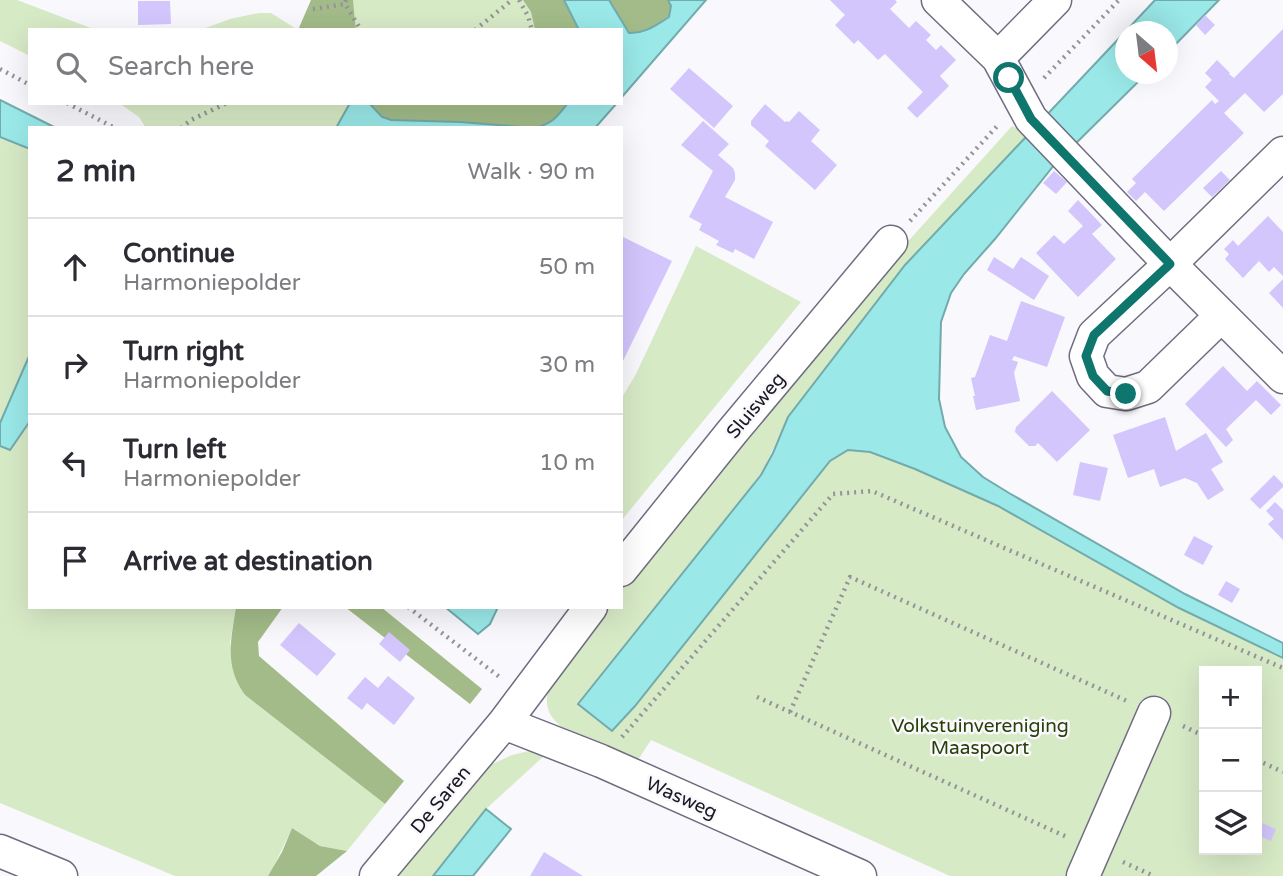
<!DOCTYPE html>
<meta charset="utf-8">
<style>
body{margin:0;font-family:"Varela Round",sans-serif;background:#f7f7f7;color:#2b2b33}
.controls{position:absolute;right:21px;bottom:21px;display:grid;overflow:hidden;border-radius:0px;box-shadow:0 7px 28px #0002}
.controls button{width:63px;height:63px;display:grid;place-items:center;padding:0;border:0;border-bottom:2px solid #e1e1e2;background:#fff;color:#2b2b33;font:35px sans-serif}
.compass{position:absolute;left:1115px;top:21px;width:63px;height:63px;border-radius:50%;background:#fff;box-shadow:0 7px 28px #0002;rotate:152deg}
.stop{position:absolute;width:21px;height:21px;margin:-16px;border:5px solid #0f766e;border-radius:50%;background:#fff}
.stop.end{background:#0f766e;border-color:#fff;box-shadow:0 2px 7px #0008}
.list{margin:0;padding:0;list-style:none}
h2{display:flex;justify-content:space-between;align-items:center;height:91px;margin:0;padding:0 28px;font-size:30px}
h2 small{font-size:23px;font-weight:400;color:#7c7c81}
.list li{display:grid;grid-template-columns:46px 1fr auto;gap:21px;align-items:center;box-sizing:border-box;height:98px;padding:0 28px;border-top:2px solid #e1e1e2}
.list b{display:block;font-size:26px;white-space:nowrap}
.list p{margin:0;font-size:23px;white-space:nowrap;color:#7c7c81}
.list em{font-size:23px;font-style:normal;color:#7c7c81}
.icon{flex:none;width:38px;height:38px;fill:none;stroke:currentColor;stroke-width:2;stroke-linecap:round;stroke-linejoin:round}
.map{position:relative;flex:none;width:1283px;height:876px;overflow:hidden}
.search{position:absolute;background:#fff;box-shadow:0 7px 28px #0002;left:28px;top:28px;width:595px;height:77px;display:flex;align-items:center;gap:18px;box-sizing:border-box;padding:0 24px;border-radius:0px;color:#7c7c81;font-size:26px}
.panel{position:absolute;background:#fff;box-shadow:0 7px 28px #0002;left:28px;top:126px;width:595px;height:483px;border-radius:0px}
.map>svg:first-child{display:block}
</style>
<div class="map">
<svg width="1283" height="876" viewBox="0 0 1283 876">
<rect width="100%" height="100%" fill="#f9f8fd"/>
<path fill="#d7eac6" fill-rule="evenodd" d="M0,0h17l79,30h-66v26l-30,-15z
M353,0h170l8,12 4,18h-179z
M259,13h12l27,17h-98l30,-11z
M119,103h231l-14,25h-190l-7,-11z
M1012,126l18,9 -125,130 -117,152 -27,58 -23,29 -103,202 195,-245 18,-11 22,2 45,17 83,37 181,102 104,50v218h-333l-299,-136 -15,23 -71,-33c-7,-6 -14,-12 -17,-21 -2,-7 -1,-15 1,-22 8,-22 43,-60 59,-80h13v-17l93,-118 179,-214zM1204,671h53v179h-53z
M0,137l30,12v205l-30,69z
M696,246l105,56 -180,219v-122l15,-25z
M30,421v186h206l-6,36 15,52 140,109 -38,47 -27,-5 -28,-18 -20,42 -4,6h-93l-175,-73v-357l10,3z
M529,751l15,5 -58,53 -53,67h-42l97,-110 24,-11z"/>
<path fill="#a2bb88" d="M311,0h42l3,30h-58z
M523,0h41l15,30h-44l-4,-18z
M609,0h59l3,6 -2,10c-13,9 -24,18 -40,18z
M369,103h199l-13,16 -8,6 -12,3 -75,-6 -69,-2 -9,-3z
M236,607h47l-25,35 1,14 145,125 -19,23 -140,-109c-21,-29 -14,-55 -9,-88z
M345,607h36l101,82 -12,15z
M292,828l28,18 27,5 -31,25h-48l14,-24z"/>
<path fill="#9ae8e8" stroke="#73aaac" stroke-width="2" d="M564,0h45l20,33c16,1 27,-8 40,-16l2,-11 -3,-6h38l-85,98v-68h-42z
M1155,0h64l-51,52v-20l-42,-1z
M1125,32l1,42h20l-91,90 -60,75 -31,35 -13,19 -10,29 -2,77 6,28 16,30 22,20 26,16 176,101 98,49v15l-104,-50 -181,-102 -83,-37 -45,-17 -22,-2 -18,11 -195,245 -23,25 -34,-27 183,-229 12,-22 15,-36 117,-152z
M0,100l56,28h-26v21l-30,-12z
M350,103h19l13,14 9,3 69,2 73,6h-197z
M568,103h49l-22,25h-60c18,-5 22,-11 33,-25z
M30,354v67l-20,29 -10,-4v-23z
M445,607h53l-8,17 -12,10z
M486,809l25,20 -38,47h-40z"/>
<path fill="#d3c6fc" d="M830,0h65l2,2 -7,7 19,19 7,-7 15,14 -5,5 10,10 5,-5 15,15 -16,16 9,10 -32,32 -10,-10 16,-16 -38,-38 -7,6 -20,-20 -4,4 -19,-19 10,-10z
M138,1h32l1,23 -33,1z
M1205,15l10,10 -10,10 -9,-10z
M1283,29v65l-19,18 -19,-19 -21,20 20,20 -80,78 -19,-19 -9,9 -9,-9 9,-9 -4,-4 80,-79 3,4 4,-3 -14,-14 7,-7 -7,-7 12,-13 13,13 -1,1 5,4z
M689,68l44,38 -19,22 -44,-39z
M765,104l20,18 2,-1 2,1 10,-11 21,19 -9,11 26,24 -22,25 -50,-44 4,-5 -18,-16v-4z
M703,121l26,23 -11,11 15,13 2,5v7l-10,17 48,25 -19,37 -19,-10 -2,4 -17,-8 3,-4 -20,-11 3,-6 -13,-7 24,-46 -32,-26z
M1054,171l13,11 -11,12 -13,-11z
M1221,171l9,9 -18,17 -9,-9z
M1078,200l24,25 -10,9 24,25 -38,38 -42,-44 18,-18 10,9 19,-18 -15,-15z
M1268,216l15,16v44l-9,-9 -5,5 -10,-11 -16,17 -18,-19 4,-5 -5,-5 9,-9 5,6z
M621,236l51,25 -51,104z
M994,257l19,12 8,-12 28,19 -15,24 -47,-30z
M1283,279v29l-14,-15z
M1021,301l44,16 -18,50 -33,-11 -2,4 6,2 -4,11 6,28 -44,9 -3,-14h2l-4,-18 4,-1 15,-42 17,6z
M1223,366l24,25 10,-10 24,24 -10,10 -15,-15 -30,29 7,11 -7,7 -41,-43z
M1052,391l38,39 -33,32 -19,-19 -3,3h-6l-14,-14 1,-5z
M1165,417l11,34 30,-18 17,29 -12,7 13,21 -16,10 -11,-17 -12,-5 -25,9 -6,-18 -26,9 -15,-43z
M1080,462l28,6 -8,33 -27,-6z
M1274,475l9,9v3l-23,22 -10,-10z
M1275,502l8,8v30l-15,-16 6,-5 -8,-8z
M1194,536l19,10 -10,19 -19,-10z
M1226,581l14,8 -8,14 -14,-8z
M299,623l37,31 -19,22 -37,-31z
M389,632l21,18 -10,12 -21,-18z
M388,676l27,22 -21,27 -27,-22 -5,7 -15,-12 18,-21 13,11z
M1262,823l14,6 -5,12 -14,-6z
M544,852l39,24h-53z"/>
<g fill="none" stroke-linecap="round" stroke-linejoin="round">
<defs>
<path id="minor" d="M938,0l60,58 33,61 139,145 113,113
M998,58l57,-58
M1221,316l-73,71 -22,7 -19,-3 -14,-15 -7,-20 8,-21 76,-71 113,-111
M621,570l111,-138 159,-190
M504,723l97,38 259,115
M0,851l61,25
M376,876l128,-153 87,-116
M1083,876l71,-163"/>
</defs>
<use href="#minor" stroke="#706c80" stroke-width="35"/>
<path stroke="#94939a" stroke-width="4.5" stroke-dasharray="2 5" stroke-linecap="butt" d="M346,0l-1,4 16,26
M519,0l9,16 4,14
M313,9l32,-5
M475,30l37,-30
M0,69l30,16
M1044,78l75,-78
M67,103l48,25
M181,128l10,-8 36,-17
M910,221l89,-97
M408,607l93,71
M757,697l310,140
M790,712l60,-135 277,124
M1183,726l21,10
M622,737l211,-243 39,-3 411,177
M1257,760l26,12
M1123,862l31,14"/>
<use href="#minor" stroke="#fff" stroke-width="32"/>
</g>
<g fill="none" stroke-linecap="round" stroke-linejoin="round">
<path stroke="#0f766e" stroke-width="9" d="M1009,78l22,41 139,145 -76,71 -8,21 7,20 14,15 19,3"/>
</g>
<g text-anchor="middle" stroke-width="5" stroke-linejoin="round" paint-order="stroke">
<g font-size="19" fill="#191820" stroke="#f9f8fd">
<text transform="translate(755 405) rotate(-50)" y="7">Sluisweg</text>
<text transform="translate(682 797) rotate(24)" y="7">Wasweg</text>
<text transform="translate(440 799) rotate(-50)" y="7">De Saren</text>
</g>
<g font-size="19" fill="#283f05" stroke="#f9f8fd">
<text x="980" y="732">Volkstuinvereniging<tspan x="980" dy="22">Maaspoort</tspan></text>
</g>
</g>
</svg>
<div class="controls">
<button>+</button>
<button>−</button>
<button><svg class="icon" aria-label="layers" viewBox="0 0 24 24"><path d="M12 4l9 5-9 5-9-5zM3 14l9 5 9-5"/></svg></button>
</div>
<svg class="compass" viewBox="-18 -18 36 36"><path d="M0-13l5 13h-10z" fill="#e53935"/><path d="M0 13l5-13h-10z" fill="#7c7c81"/></svg>
<div class="stop" style="left:1009px;top:78px"></div>
<div class="stop end" style="left:1126px;top:394px"></div>
<div class="search"><svg class="icon" aria-label="search" viewBox="0 0 24 24"><circle cx="10" cy="10" r="6"/><path d="M15 15l6 6"/></svg>Search here</div>
<section class="panel">
<h2>2 min<small>Walk · 90 m</small></h2>
<ul class="list">
<li><svg class="icon" aria-label="ahead" viewBox="0 0 24 24"><path d="M12 20V5M6 11l6-6 6 6"/></svg><div><b>Continue</b><p>Harmoniepolder</p></div><em>50 m</em></li>
<li><svg class="icon" aria-label="right" viewBox="0 0 24 24"><path d="M7 20v-9h11M14 6l5 5-5 5"/></svg><div><b>Turn right</b><p>Harmoniepolder</p></div><em>30 m</em></li>
<li><svg class="icon" aria-label="left" viewBox="0 0 24 24"><path d="M17 20v-9H6M10 6l-5 5 5 5"/></svg><div><b>Turn left</b><p>Harmoniepolder</p></div><em>10 m</em></li>
<li><svg class="icon" aria-label="arrive" viewBox="0 0 24 24"><path d="M6 21V4h12l-3 4 3 4H6"/></svg><div><b>Arrive at destination</b></div></li>
</ul>
</section>
</div>
